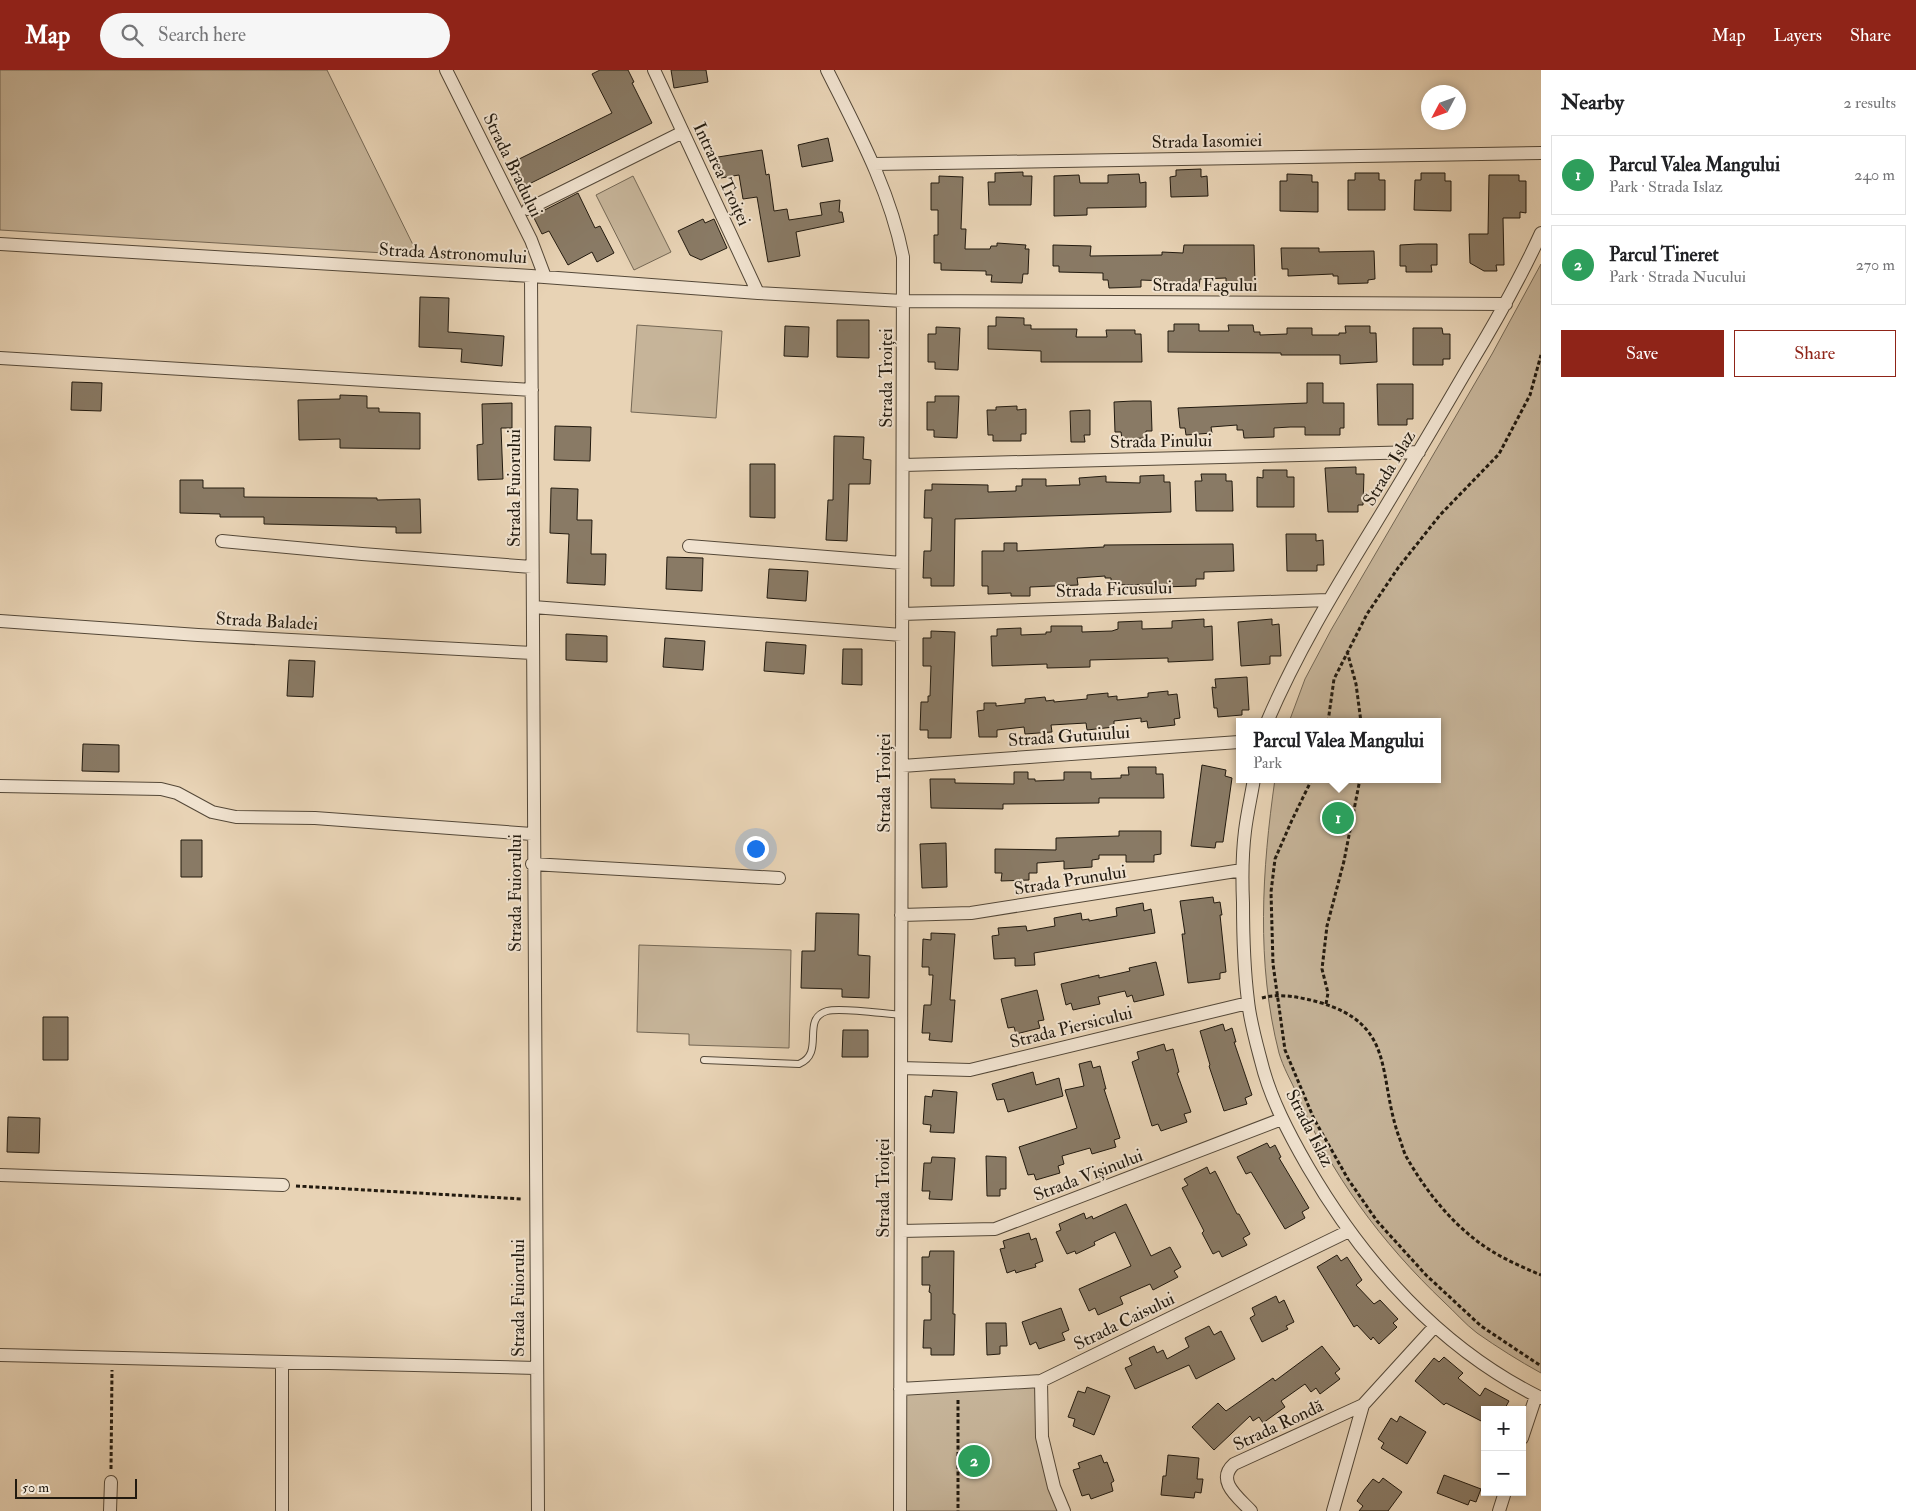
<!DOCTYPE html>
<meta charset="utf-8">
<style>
body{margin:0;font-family:"IM FELL Double Pica",serif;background:#f6f6f6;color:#202124}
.controls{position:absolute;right:15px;bottom:15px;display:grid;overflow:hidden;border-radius:0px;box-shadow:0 2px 8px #0003}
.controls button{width:45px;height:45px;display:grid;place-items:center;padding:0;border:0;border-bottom:1px solid #e0e0e0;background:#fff;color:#202124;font:25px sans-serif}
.compass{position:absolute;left:1421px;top:15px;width:45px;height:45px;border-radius:50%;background:#fff;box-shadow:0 2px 8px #0003;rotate:229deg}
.scale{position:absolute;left:15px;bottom:12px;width:122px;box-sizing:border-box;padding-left:5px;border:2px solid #221a0f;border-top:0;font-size:14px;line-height:18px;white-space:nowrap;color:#221a0f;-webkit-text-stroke:4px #f0e2cf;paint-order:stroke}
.you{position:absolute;left:755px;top:778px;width:18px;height:18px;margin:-12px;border:4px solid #fff;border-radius:50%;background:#1a73e8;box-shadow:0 0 0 8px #1a73e833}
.badge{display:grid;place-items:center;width:32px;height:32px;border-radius:50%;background:#8f2418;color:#fff;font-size:16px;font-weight:700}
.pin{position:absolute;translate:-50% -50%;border:2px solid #fff;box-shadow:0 1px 5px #0006}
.popup{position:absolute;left:1236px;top:648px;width:205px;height:65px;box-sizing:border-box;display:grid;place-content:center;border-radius:0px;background:#fff;filter:drop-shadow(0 1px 4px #0005);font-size:16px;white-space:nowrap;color:#757577}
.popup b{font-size:19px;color:#202124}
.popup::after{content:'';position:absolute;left:50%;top:100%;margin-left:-10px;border:10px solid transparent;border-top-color:#fff}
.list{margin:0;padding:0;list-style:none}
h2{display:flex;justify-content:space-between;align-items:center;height:65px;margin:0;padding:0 20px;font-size:21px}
h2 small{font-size:16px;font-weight:400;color:#757577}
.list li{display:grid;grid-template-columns:32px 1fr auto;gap:15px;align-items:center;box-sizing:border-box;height:80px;margin:0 10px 10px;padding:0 10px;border:1px solid #e0e0e0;border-radius:0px}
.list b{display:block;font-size:19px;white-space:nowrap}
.list p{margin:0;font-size:16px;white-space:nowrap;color:#757577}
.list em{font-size:16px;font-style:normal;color:#757577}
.actions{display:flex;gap:10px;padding:15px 20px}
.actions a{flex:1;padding:11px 0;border:1px solid #8f2418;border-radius:0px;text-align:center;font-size:18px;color:#8f2418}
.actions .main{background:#8f2418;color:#fff}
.icon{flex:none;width:28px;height:28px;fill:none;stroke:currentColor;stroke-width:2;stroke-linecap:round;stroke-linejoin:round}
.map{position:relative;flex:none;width:1541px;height:1441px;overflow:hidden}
header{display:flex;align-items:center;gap:30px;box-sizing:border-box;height:70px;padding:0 25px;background:#8f2418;color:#fff}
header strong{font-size:24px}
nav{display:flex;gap:28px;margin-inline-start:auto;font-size:18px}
.search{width:350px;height:45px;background:#f6f6f6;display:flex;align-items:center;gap:12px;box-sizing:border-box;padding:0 18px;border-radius:28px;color:#757577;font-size:19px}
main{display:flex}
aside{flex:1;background:#fff}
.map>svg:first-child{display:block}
</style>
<header>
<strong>Map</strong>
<div class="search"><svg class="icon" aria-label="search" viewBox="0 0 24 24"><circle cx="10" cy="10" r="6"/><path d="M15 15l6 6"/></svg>Search here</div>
<nav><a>Map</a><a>Layers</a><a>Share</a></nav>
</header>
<main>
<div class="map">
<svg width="1541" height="1441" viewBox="0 0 1541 1441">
<rect width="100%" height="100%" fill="#e8d3b5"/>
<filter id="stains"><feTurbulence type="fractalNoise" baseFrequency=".004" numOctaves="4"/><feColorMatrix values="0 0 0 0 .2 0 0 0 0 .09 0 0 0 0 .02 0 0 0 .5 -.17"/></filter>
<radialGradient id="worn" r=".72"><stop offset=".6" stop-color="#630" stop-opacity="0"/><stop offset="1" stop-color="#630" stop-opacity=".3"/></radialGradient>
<path fill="#c6b499" stroke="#746754" d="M0,0h327l91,185 -418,-25z
M633,106l38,76 -37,18 -38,-75z
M1541,194v1109c-22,-12 -44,-26 -64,-40 -12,-9 -22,-21 -33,-31 -62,-59 -114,-128 -147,-208 -6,-13 -14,-27 -18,-41 -23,-90 -17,-183 -4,-274h162v-57h-148l16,-43 26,-49 161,-276z
M637,255l85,6 -6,87 -85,-6z
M639,875l152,5 -2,98 -100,-3v-11l-52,-2z
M1041,1311l1,56 22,74h-164v-122z"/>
<path fill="#897a65" stroke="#221a0f" d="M600,0h28l6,12 -2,1 20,40 -133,66 -12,-24 105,-52 -20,-39z
M671,0h35l2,12 -34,6z
M828,68l5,23 -31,6 -4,-22z
M762,80l4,25 3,-1 5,37 13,-2 2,11 33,-5 -2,-12 20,-3 -1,12h3l2,10 -48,10 4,24 -32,6 -11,-65 -14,2 -4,-24 -18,3 -3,-21z
M1201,99v8l6,-1 1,20 -37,1 -1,-20 6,-1v-6z
M1023,102v4h9l-1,29h-42l-1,-23h7v-9z
M1355,103h24v7h6v30h-37v-30h7z
M1421,103h24v8h6v30l-37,-1 1,-30h6z
M1139,104l1,9 6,-1v25l-59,1v7l-33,1v-40l25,-1 1,8h28v-8z
M1287,104l25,1v7h6v30l-38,-1v-30h7z
M1489,105h30v6h7v32l-6,-1v6h-17l1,47h-8l1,6h-13l-14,-8 -1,-29h19z
M939,106l24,1 -2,52h5l-1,20h25l1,-3h6v-3l29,2 -1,4h4l-1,25h-5l-1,9 -31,-1 1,-7h-6v-4l-45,-1v-7h-7v-28h4v-25h-7v-27h8z
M578,123l17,35 5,-2 14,27 -17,9 -5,-10 -24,13 -19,-34 -7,3 -9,-18z
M703,149l2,4 9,-4 13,29 -26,12 -11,-5 -12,-24z
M1418,174h19v21h-6l1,7h-26v-6h-6v-21z
M1053,175l38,1 -1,10 72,-1v-3l21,1 1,-8h70l1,38 -29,1v-6l-26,1 -1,8 -33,-2v-4l-25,-1v7l-32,1 -1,-8h-5v-7l-44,-1v-6h-6z
M1281,178h38v4l55,-1 1,28 -7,1v3l-30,1v-8h-5v-2l-45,2v-7h-6z
M420,227l29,1 -1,34 56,4 -2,30 -41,-4 1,-13 -43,-2z
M996,247l28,1v7h7v4h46l-1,8h31l-1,-7h29v4h6l1,28h-101v-11l-53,-2v-23h8z
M837,250h32v38l-32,-1z
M1174,254h25v7h30l-1,-6h25l1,7h6v3l27,-1v-6h25v7h27v-2h7l-1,-7h25v7h6l1,29 -37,2v-9h-59v-2l-113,-1v-21h6z
M785,256l24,1 -1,30 -24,-1z
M936,257l24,1 -2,42 -23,-1v-7h-7v-28h8z
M1413,258h29l1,6h7v25h-7v6h-30z
M72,312l30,1 -1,28 -30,-1z
M1307,313h16v20h21v25h-4v7h-35v-8h-15l-16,1v9l-30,1 -1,-8h-6v-5l-26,2 1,6 -26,2 -1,-7h-5l-2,-20 129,-5z
M1377,314h36v35h-6v6h-29z
M340,325l27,1v12h12v4l41,1v36l-80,-1v-9l-41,1 -1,-40 42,-1z
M935,326h24l-2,42 -23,-1v-7h-7v-28h8z
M1133,331h18l1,30h-6v7l-24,1 -1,-7h-6l-1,-30z
M512,333v25h-11l2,51 -25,1 -1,-35 6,-1 -1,-40z
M1017,336v4l9,-1v25h-5v7h-28v-6h-5l-1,-25h9v-3z
M1090,340v25h-6l1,7h-14l-1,-31z
M555,356l36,1 -1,34 -36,-1z
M834,366l30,1 -1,22 8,1 -1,24h-21l-2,57 -21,-1 2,-40h5z
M750,394h25v54l-25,-1z
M1356,397v7h8l-1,31h-5v7h-30l-3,-44z
M1263,400h24v7h7v30h-37v-30l6,1z
M1201,404h25v7h6l1,30h-37l-1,-30h7z
M1164,405v7h6l1,30 -216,7 -1,67h-23v-8h-8l1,-27h7l1,-33h-8l1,-28h7v-6l56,1v7l28,-1v-5h6v-7h24v7l27,-1h7l-1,-7 27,-2v6l34,1v-7z
M180,410h23v8h41v9l133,1v2l43,-1 1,34h-25v-6l-132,-3v-7h-44v-3l-40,-1z
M551,418l27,1 -1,31h15l-1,34h15l-1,31 -38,-2 2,-49 -19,-1z
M1286,464h30v7l7,-1 1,25h-7v6h-30z
M1004,473h13v8l87,-4v-2l129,-1 1,27 -30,1v7h-8v7l-36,1v-3l-49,1v-7h-6v-2l-28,2 1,7 -48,2v9h-19v-3l-23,1v-8h-6v-35h22z
M667,487l36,1 -1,33 -36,-2z
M769,499l39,2 -2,30 -39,-3z
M1204,549v8l8,-1 1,34 -45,2v-4l-78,2v7l-43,1v-4l-55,2 -1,-30h6v-7l24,-1v7l25,-1v-2h5v-6h31v6l30,-1 6,-2v-7l24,-1v8l30,-1v-7z
M1272,549v6l7,-1 2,32h-11v8l-29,2 -3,-44z
M931,561l24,1 -4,106h-23v-8h-8l1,-28h7v-6h2l1,-30h-8v-28h8z
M566,564l41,2v26l-41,-2z
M665,568l40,3 -2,29 -40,-3z
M766,572l40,3 -2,29 -40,-3z
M843,579h19v36l-20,-1z
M289,590l26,1 -2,36 -26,-1z
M1247,607l2,33h-7v5l-24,2 -1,-9h-3l-2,-21 4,1 -1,-9z
M1168,621v4l9,-1 3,24 -6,1 1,6 -27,3 -1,-7 -6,1v-4l-27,3v6l-27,3 -1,-7 -35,2 1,7 -27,2 -1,-7 -27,3v7h-18l-2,-26 7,-1v-7h12v3l29,-3v-4l20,-2 1,4 8,-1v2l33,-3v-4l21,-2v4l9,-1v4l31,-3v-4z
M83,674l36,1v27l-37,-1z
M1202,695l24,5 -1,6 7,2 -9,64h-7l-1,6 -24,-2z
M1128,697h28v7h7l1,24h-65v5l-96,1v5l-72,-1 -1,-29h25v4l59,1v-12h14v7h7v2l29,-1v-8h27v7l30,-1v-3h8z
M1119,761h42v23l-7,1v7h-28v-7h-27v4l-7,1v7l-28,2v-8l-27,2v10h-8v7l-28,1 1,-8h-7v-24l61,1v-12l63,-2z
M181,770h21v37h-21z
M946,773l1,44 -25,1 -2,-44z
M1213,827l1,6 6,-1 2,13h-2l6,57 -6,1v6l-32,4 -6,-49h3l-5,-33z
M1143,833l1,8 7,-2 4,24 -121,20 1,12 -20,1v-8l-21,1 -2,-23 7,-1 -1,-7 28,-2 1,5 28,-5 -1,-8 27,-5 1,7 7,-1v2l28,-5 -1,-8z
M816,843l43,1 -1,41 12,1 -1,42 -27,-1v-8l-41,-1 1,-37h13z
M931,863l24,1 -5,66h5l-3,42 -23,-2 1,-7h-8l2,-28h7l2,-30h-4v-8h-7l1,-28 8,1z
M1156,892l8,33 -30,7 -2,-7 -5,2 -2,-6 -27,6 2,7 -27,6 -2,-7 -5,2 -5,-21 38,-9v3l31,-7 -1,-3z
M1037,920l7,30 -6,1 2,7 -24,6 -2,-7 -6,1 -7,-29z
M43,947h25v43h-25z
M1223,954l2,7 7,-3 4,14h-2l18,53 -7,3 2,6 -23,7 -15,-45 1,-1 -10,-34z
M843,960h25v27h-26z
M1164,974l2,7 7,-2 6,23 -2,1 14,39 -7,2 3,8 -26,9 -3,-7 -6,2 -20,-64 7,-3 -2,-7z
M1091,991l2,7 7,-2 6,23h-2l16,49 -6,2 2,7 -24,7 -2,-6 -28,8 2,8 -6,2 2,7 -24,7 -2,-6 -6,1 -9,-28 58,-19 -12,-38 19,-4 -5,-22z
M1033,1002l3,13 23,-7 4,18 -55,16 -4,-13 -7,1 -5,-16z
M933,1020l24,2 -3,41 -24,-1 1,-7 -8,-1 2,-28 7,1z
M8,1047l32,1 -1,35 -32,-1z
M1267,1073l3,5 5,-3 6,12 -2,1 30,50 -7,4 3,6 -20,11 -34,-57 -5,2 -9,-17z
M986,1086l20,1v32h-6v7h-13z
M932,1087l23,1 -3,42 -23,-1 1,-8h-8l2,-28h7z
M1207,1097l3,7 5,-3 22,43h2l11,20 -7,4 4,7 -25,12 -3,-6 -6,3 -11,-21 2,-2 -22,-43 6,-3 -4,-6z
M1126,1134l25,52 19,-9 11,20 -7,4 4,6 -25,13 -3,-6 -30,13 3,7 -25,11 -3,-7 -6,3 -10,-22 52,-23 -16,-34 -21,10 1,3 -19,9 -1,-3 -8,3 -11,-22 5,-2 -2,-6 25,-11 2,6 6,-3 1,3z
M1029,1163l2,7 5,-2 7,23 -8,3 1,3 -14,4 -6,2 -1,-3 -8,3 -7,-24 5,-1 -2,-7z
M930,1181h24l-1,63h2l-1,41h-23v-7h-8l1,-28h7v-27l-2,-1 1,-7h-8v-28h7z
M1337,1185l4,6 6,-4 15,23 -6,5 18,19 6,-4 18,19 -5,4 4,4 -18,17 -6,-7 -2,3 -14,-15 -3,2 -37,-60z
M1276,1226l3,7 5,-3 10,22 -8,4 2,3 -26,13 -12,-24 5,-3 -3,-7z
M1061,1238l8,22 -7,3 3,7 -26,9 -3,-7 -6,3 -8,-23z
M986,1253h20l1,23h-7v8l-13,1z
M1209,1256l5,9 7,-4 14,28 -39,20 -7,-14 -54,24 -10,-21 7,-3 -3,-7 25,-12 3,7 6,-3 4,9 22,-12 -4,-9z
M1322,1276l18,23 -5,4 5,6 -20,15 -4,-6 -5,4 -6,-8 -24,17 4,6 -22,16 -4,-6 -6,4 -3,-5 -36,34 -22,-23 26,-24 8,8 47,-33 2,3z
M1444,1287l19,16 -5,5 22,18 5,-8 24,13 -5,9h-19v13l-39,-20 -2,2 -29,-24 19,-23 5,4z
M1087,1317l23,9 -16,39 -21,-9 2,-7 -7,-2 10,-26 7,2z
M1400,1346l26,16 -19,32 -26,-16 3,-5 -6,-4 13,-21 6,4z
M1101,1385l3,8 3,-1 7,19 -3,2 2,8 -22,8 -2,-5 -7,2 -9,-26 7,-2 -2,-5z
M1168,1385l31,3 -2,21h6l-2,14 -6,-1 -1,6 -33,-3 2,-19h3z
M1444,1405l37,14 -5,13 -6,-2 -2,5 -31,-12z
M1383,1408l19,14 -14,19h-29l4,-5 -6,-5 7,-11 9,-11 6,4z"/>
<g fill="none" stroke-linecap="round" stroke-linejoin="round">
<defs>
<path id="lane" d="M704,990l95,4c27,-11 1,-45 28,-53 14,-4 58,3 75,4"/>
<path id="street" d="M446,0l85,170 14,37
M654,0l104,223
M827,0c30,60 63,120 76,187l-3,1254
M874,94l667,-11
M528,139l155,-77
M0,174l531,32 227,17 145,8 603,3
M531,206c2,411 2,823 7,1235
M0,288l532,32
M903,395l516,-13
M222,471l140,13 170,13
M689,476l213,17
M533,537l369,28
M902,544l426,-14
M0,551l198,14 335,18
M1267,652c29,-68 67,-131 105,-193 33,-54 65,-108 97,-163 26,-43 51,-87 72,-133
M902,696l337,-24
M1254,709c-3,18 -7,35 -9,52 -3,24 -3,48 -2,72 0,33 1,66 5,98 2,20 8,41 13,60 9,37 28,73 47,106 56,96 133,182 233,231
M0,716l161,3 16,4 35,19 24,5 79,1 217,16
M532,794l247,14
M901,845l70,-2 271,-43
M901,998l69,2 278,-67
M0,1105l283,10
M901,1161l94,-2 287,-110
M0,1285l536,13
M282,1292v149
M1041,1311l1,56 12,50 10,24
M900,1319l141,-8 308,-150
M1522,1368l14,-42
M110,1441l1,-29
M1251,1441c-12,-13 -36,-30 -17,-47l129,-59 72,-79
M1333,1441l30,-106
M1499,1441l6,-19"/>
</defs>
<use href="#lane" stroke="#544838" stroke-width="8"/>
<use href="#street" stroke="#544838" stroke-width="14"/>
<path stroke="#221a0f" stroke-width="3" stroke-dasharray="4 2.5" stroke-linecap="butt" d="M1347,581l9,33 5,38
M1328,652l6,-43 33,-65 31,-46 42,-53 59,-61 31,-59 11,-40
M1312,709l-20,41 -17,39 -4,33 2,72 12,86 29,69 34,60 29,42 49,54 55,51 60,40
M1262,928c17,-5 38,-1 56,4 79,22 59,73 81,135 3,7 4,14 8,21 20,35 48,70 83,92 16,10 34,18 51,25
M1326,934l2,-11 -6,-24 5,-43 17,-65 16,-82
M296,1116l226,13
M958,1330v111
M111,1399l1,-99"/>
<use href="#lane" stroke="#f0e2cf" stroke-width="6"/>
<use href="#street" stroke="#f0e2cf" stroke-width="12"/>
</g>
<g text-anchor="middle" stroke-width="4" stroke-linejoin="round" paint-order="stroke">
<g font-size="18" fill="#221a0f" stroke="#f0e2cf">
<text transform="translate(1207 71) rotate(-1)" y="6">Strada Iasomiei</text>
<text transform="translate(513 95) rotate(64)" y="6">Strada Bradului</text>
<text transform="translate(722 104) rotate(65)" y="6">Intrarea Troiței</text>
<text transform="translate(453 183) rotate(3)" y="6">Strada Astronomului</text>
<text x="1205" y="221">Strada Fagului</text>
<text transform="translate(886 308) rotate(-90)" y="6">Strada Troiței</text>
<text transform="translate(1161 371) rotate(-1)" y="6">Strada Pinului</text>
<text transform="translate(1389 398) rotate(-59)" y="6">Strada Islaz</text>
<text transform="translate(514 418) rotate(-90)" y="6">Strada Fuiorului</text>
<text transform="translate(1114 519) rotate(-2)" y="6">Strada Ficusului</text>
<text transform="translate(267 551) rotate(3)" y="6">Strada Baladei</text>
<text transform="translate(1069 666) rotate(-4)" y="6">Strada Gutuiului</text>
<text transform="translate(884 713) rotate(-90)" y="6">Strada Troiței</text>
<text transform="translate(1070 810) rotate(-9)" y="6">Strada Prunului</text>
<text transform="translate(515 823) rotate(-90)" y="6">Strada Fuiorului</text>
<text transform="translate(1071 957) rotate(-14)" y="6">Strada Piersicului</text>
<text transform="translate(1310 1058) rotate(63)" y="6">Strada Islaz</text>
<text transform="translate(1088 1105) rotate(-21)" y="6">Strada Vișinului</text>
<text transform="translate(883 1118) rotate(-90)" y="6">Strada Troiței</text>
<text transform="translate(518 1228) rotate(-90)" y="6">Strada Fuiorului</text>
<text transform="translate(1124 1251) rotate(-26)" y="6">Strada Caisului</text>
<text transform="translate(1278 1355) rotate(-25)" y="6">Strada Rondă</text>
</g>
</g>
<rect width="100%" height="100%" filter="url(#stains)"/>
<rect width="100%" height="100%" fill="url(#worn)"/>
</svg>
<div class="controls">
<button>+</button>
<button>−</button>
</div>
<svg class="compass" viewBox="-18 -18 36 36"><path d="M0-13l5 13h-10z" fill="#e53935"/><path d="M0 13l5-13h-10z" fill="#757577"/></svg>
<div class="scale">50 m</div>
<div class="you"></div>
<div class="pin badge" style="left:1338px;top:748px;background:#2e9e5b">1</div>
<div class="popup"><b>Parcul Valea Mangului</b>Park</div>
<div class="pin badge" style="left:974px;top:1391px;background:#2e9e5b">2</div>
</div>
<aside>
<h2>Nearby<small>2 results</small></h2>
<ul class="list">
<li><span class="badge" style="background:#2e9e5b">1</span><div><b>Parcul Valea Mangului</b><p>Park · Strada Islaz</p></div><em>240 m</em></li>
<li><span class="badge" style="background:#2e9e5b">2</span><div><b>Parcul Tineret</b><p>Park · Strada Nucului</p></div><em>270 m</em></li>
</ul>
<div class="actions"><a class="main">Save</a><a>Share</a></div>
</aside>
</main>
